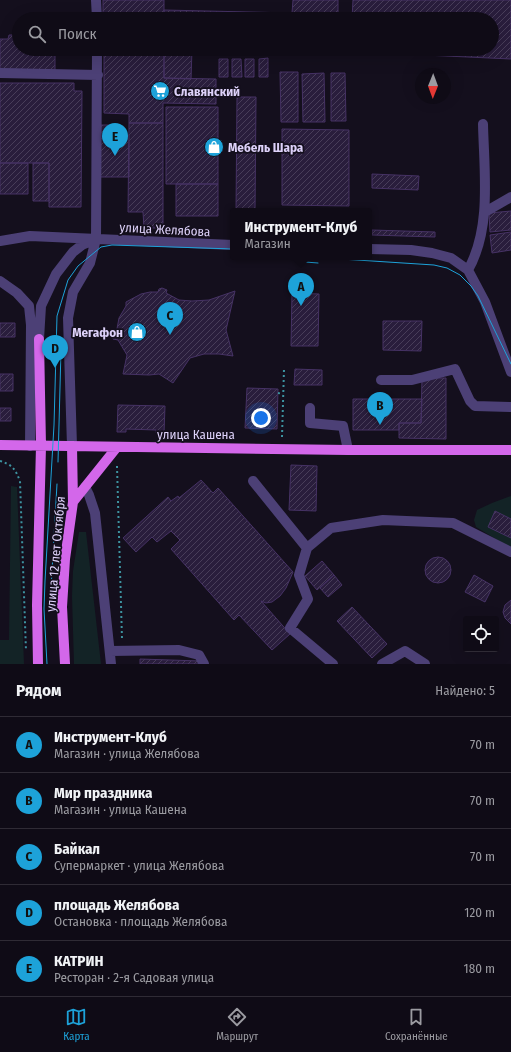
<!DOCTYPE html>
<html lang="ru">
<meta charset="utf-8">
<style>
body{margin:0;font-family:"Fira Sans Condensed",sans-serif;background:#18141f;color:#f1f3f6}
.controls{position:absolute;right:12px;bottom:12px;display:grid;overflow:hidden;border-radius:4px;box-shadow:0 4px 16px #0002}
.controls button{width:36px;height:36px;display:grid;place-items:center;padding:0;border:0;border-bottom:1px solid #2f2b35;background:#0f0b16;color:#f1f3f6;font:20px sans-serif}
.compass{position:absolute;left:415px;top:68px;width:36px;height:36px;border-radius:50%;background:#0f0b16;box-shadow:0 4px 16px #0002;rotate:181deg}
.you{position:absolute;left:261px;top:418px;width:14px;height:14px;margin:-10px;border:3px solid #fff;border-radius:50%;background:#1a73e8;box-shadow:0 0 0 6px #1a73e833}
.badge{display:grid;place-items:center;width:26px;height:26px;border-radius:50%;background:#1da2d9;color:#111;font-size:13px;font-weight:700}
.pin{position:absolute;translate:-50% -33px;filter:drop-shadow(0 1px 2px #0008)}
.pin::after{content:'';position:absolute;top:21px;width:14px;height:12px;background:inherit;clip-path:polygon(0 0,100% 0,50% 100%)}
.popup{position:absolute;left:230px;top:208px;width:142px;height:52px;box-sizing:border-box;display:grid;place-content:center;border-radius:4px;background:#0f0b16;filter:drop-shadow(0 1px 3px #0005);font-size:13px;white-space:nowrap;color:#9b9ba1}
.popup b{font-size:15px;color:#f1f3f6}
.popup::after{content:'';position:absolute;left:50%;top:100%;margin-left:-8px;border:8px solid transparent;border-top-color:#0f0b16}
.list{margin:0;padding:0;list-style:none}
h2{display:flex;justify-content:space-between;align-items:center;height:52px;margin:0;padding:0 16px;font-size:17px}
h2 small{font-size:13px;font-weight:400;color:#9b9ba1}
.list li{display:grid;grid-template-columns:26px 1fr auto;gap:12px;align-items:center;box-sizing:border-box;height:56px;padding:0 16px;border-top:1px solid #2f2b35}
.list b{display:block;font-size:15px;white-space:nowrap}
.list p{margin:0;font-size:13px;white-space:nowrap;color:#9b9ba1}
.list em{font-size:13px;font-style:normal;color:#9b9ba1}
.icon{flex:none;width:22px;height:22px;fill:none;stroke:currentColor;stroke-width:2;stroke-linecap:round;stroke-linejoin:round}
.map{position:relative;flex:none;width:511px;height:664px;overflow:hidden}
.search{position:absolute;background:#0f0b16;box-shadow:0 4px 16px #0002;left:12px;right:12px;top:12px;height:44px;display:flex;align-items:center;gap:10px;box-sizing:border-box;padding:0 14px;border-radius:22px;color:#9b9ba1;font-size:15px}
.sheet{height:332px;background:#0f0b16}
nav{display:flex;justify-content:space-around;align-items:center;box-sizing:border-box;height:56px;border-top:1px solid #2f2b35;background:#0f0b16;font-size:11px;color:#9b9ba1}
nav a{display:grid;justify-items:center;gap:2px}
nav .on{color:#1da2d9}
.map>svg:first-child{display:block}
</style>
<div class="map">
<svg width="511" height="664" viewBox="0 0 511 664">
<defs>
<pattern id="building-hatch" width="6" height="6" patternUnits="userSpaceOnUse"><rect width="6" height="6" fill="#291d3c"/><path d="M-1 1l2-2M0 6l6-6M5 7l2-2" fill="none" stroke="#483d59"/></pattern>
</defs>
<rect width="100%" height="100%" fill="#140f1d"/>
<path fill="#132326" d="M11,486l6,1 7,177h-24v-24h9z
M511,496v52l-35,-21 -2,-7 3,-10 15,-7z
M79,532h7l15,132h-27l-2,-68 1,-25z"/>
<path fill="url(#building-hatch)" stroke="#463265" d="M103,0h61v19h-61z
M293,0h45v19h-174v-9l128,3z
M353,0h158v59l-217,-10h198v-30h-140z
M16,23h3v26h36v21l-55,-1v-30h8l1,-4h7z
M104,49h60v29l52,1v25l-53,-1v20h-34v-9l-25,-1z
M164,49h28l-1,30 -27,-1z
M268,58v19h-9v-18z
M219,59h9v18h-9z
M232,59h9l1,18h-10z
M245,59h9v18h-9z
M280,72h18v50h-17z
M324,73l1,49h-22l-1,-48z
M331,73h14l1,48h-15z
M0,83h74v8h8l-1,116h-32v-44h-49z
M237,97h19l-1,114h-19z
M166,107h52v77h-52z
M129,123h34v105h-19l-1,-16h-15z
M101,125h18v10h10v42h-29z
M282,129l67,1v76l-67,-1z
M0,163h28v31h-28z
M33,163h16v38h-16z
M372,174l47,2 -1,14 -46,-2z
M176,184h42v32h-42z
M511,211v19l-21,2 -1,-19z
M372,230l63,2v5l-63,-2z
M511,232v18l-19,3 -2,-18z
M162,288l5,2 -1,3 13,7 13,1 17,-1 26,-9 -9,39 7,26 -14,-2h-15l-14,4 -17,25 -14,-9 -10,1 -26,-1 4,-19 -9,-15 -5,-1 -1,-3 4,-2 3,-16 7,-12v-4l15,-8 9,-2h8l1,-3z
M292,293l27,1 -1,52h-27z
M383,321h39l-1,30 -38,-1z
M0,323h15v14h-15z
M295,369l27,1v15h-28z
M0,374h13v17h-13z
M422,378h24v61l-47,-1v-15h22z
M247,388l31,1 -1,40 -32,-1z
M353,399h69l-1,24h-22v7h-46z
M118,405l47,1 -1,27h-8v-3l-30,-1v3h-9z
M0,408h11v13h-11z
M291,465l26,1 -1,45 -27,-1z
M201,480l12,13 5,-5 75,84 -7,16 -6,8 -8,6 -6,1 -5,-2 29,33 -18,16 -33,-35 -5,5 -63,-71 9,-9 -9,-9 -14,11 -5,-5 -16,15 -13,-14 45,-41 3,4 7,-5 1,2z
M495,511l16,8v19l-23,-11z
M425 570a13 13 0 1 1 26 0a13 13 0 1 1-26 0Z
M322,561l12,14 -17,15 -12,-14z
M334,575l8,10 -14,12 -8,-9z
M474,575l19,11 -8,16 -20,-10z
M511,600v24l-6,-6 -2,-6 2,-7z
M352,607l35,37 -15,14 -35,-37z
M140,659l60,2v3h-60z"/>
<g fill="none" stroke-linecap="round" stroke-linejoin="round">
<path stroke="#3d94a1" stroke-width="2" stroke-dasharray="2 3" stroke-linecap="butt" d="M278,393l5,1
M282,437l2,-68
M0,461c13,4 15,8 20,20l6,170
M117,466l5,173"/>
<path stroke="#4c4076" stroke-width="10" d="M96,0l1,19
M0,73l98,2
M485,212l26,-15
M0,241l30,-5 203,9
M369,249l42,1 21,3 19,5 17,12 17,32 26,70
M468,270c24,-42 16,-99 15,-146
M0,281l17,12 12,13 2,19 -1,121
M39,339l2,-33 15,-32 17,-22 9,-7 12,-5
M381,380h31l43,-11 15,32 5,5 36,1
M310,408v15l33,3 5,24
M72,446l-4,-128 5,-26 17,-29 6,-24 1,-190
M253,481l54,67 -8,27 9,24 -18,29 43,36
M85,487l4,8 6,18 16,151
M307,548l24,-20 52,-8 70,3 58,29
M110,651l69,-1 20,5 5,9
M382,664l23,-13 20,13"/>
<path stroke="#d367ea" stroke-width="10" d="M0,445l348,5h163
M73,502l44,-55
M38,664l-1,-59 4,-159 -2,-107
M65,664l-3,-57 3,-48 8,-57 -1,-56"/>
<path stroke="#1da2d9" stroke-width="1" d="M285,257l20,5 13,1
M310,257l124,8 13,3 13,7 11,11 7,10 33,68
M58,462l3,-112
M50,606l7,-122
M47,664l-3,-55 1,-28 9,-156 3,-109 11,-36 10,-14 23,-19 11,-2 121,4"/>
</g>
<defs>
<symbol id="supermarket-disc" viewBox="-11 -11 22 22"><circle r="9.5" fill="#1da2d9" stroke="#140f1d"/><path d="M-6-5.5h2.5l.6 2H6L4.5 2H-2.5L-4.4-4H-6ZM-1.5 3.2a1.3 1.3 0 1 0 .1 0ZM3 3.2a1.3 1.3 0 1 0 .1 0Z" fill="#fff"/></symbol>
<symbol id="shop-disc" viewBox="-11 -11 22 22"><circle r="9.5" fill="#1da2d9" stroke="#140f1d"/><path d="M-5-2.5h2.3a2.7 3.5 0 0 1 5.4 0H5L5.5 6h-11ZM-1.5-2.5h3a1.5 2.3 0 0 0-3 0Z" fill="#fff"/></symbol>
</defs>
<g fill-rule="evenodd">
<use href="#supermarket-disc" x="149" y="80" width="22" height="22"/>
<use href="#shop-disc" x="203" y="136" width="22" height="22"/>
<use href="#shop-disc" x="126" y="321" width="22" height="22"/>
</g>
<g text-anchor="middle" stroke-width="3.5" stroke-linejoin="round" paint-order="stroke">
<g font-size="13" font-weight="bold" fill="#ddd1f9" stroke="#140f1d" text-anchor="start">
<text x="174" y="96">Славянский</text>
<text x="228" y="152">Мебель Шара</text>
<text x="123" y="337" text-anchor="end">Мегафон</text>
</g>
<g font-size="13" fill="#ddd1f9" stroke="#140f1d">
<text transform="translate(165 229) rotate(3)" y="5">улица Желябова</text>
<text x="196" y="439">улица Кашена</text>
<text transform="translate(55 554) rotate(-85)" y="5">улица 12 лет Октября</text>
</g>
</g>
</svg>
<div class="controls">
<button><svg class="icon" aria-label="locate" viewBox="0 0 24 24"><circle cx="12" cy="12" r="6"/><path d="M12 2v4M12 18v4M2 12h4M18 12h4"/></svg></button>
</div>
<svg class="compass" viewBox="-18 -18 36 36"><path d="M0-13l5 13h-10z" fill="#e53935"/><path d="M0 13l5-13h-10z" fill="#9b9ba1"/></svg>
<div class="you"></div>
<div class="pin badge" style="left:301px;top:306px">A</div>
<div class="popup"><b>Инструмент-Клуб</b>Магазин</div>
<div class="pin badge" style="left:380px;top:425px">B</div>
<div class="pin badge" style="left:170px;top:335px">C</div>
<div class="pin badge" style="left:55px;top:368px">D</div>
<div class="pin badge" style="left:115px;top:156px">E</div>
<div class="search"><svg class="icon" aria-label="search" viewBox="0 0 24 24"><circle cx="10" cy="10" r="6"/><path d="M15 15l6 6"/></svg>Поиск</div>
</div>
<section class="sheet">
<h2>Рядом<small>Найдено: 5</small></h2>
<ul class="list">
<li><span class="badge">A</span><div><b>Инструмент-Клуб</b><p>Магазин · улица Желябова</p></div><em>70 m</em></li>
<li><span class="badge">B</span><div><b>Мир праздника</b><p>Магазин · улица Кашена</p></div><em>70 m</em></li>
<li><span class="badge">C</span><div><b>Байкал</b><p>Супермаркет · улица Желябова</p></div><em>70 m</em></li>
<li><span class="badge">D</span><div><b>площадь Желябова</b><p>Остановка · площадь Желябова</p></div><em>120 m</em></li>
<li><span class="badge">E</span><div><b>КАТРИН</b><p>Ресторан · 2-я Садовая улица</p></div><em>180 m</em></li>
</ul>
</section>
<nav>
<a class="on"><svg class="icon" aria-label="map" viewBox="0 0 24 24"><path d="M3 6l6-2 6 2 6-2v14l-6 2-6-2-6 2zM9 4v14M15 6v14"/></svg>Карта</a>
<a><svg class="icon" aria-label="directions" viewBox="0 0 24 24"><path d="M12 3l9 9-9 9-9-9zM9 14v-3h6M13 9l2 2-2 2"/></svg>Маршрут</a>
<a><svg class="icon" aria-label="saved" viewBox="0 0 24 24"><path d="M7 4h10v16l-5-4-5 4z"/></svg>Сохранённые</a>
</nav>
